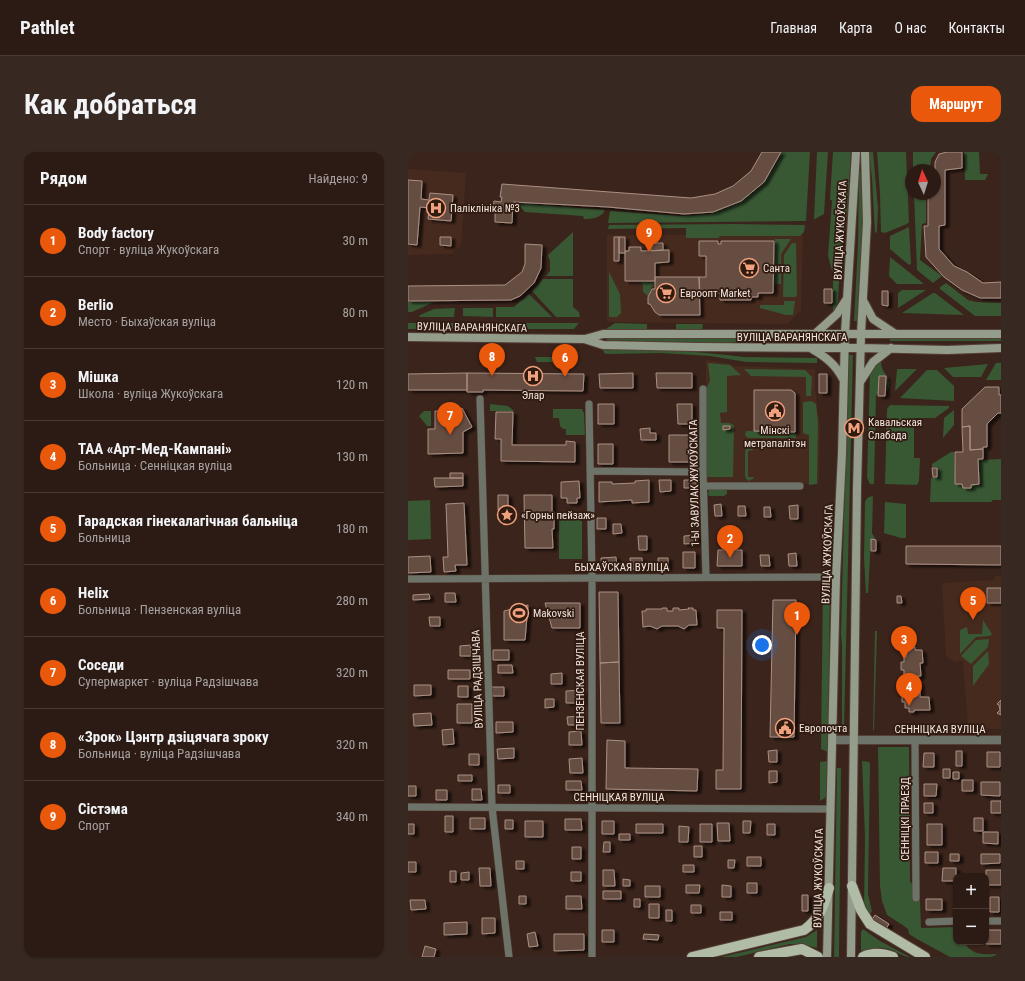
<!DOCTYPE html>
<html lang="ru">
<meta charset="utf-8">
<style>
body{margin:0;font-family:"Roboto Condensed",sans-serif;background:#382822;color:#f1f3f6}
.controls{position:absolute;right:12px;bottom:12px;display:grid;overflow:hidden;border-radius:8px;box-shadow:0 1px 3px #0004}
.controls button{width:36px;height:36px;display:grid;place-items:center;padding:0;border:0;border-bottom:1px solid #483934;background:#2c1b14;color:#f1f3f6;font:20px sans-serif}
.compass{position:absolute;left:497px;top:12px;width:36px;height:36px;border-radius:50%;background:#2c1b14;box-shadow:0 1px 3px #0004;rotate:356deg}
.you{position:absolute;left:354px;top:493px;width:14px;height:14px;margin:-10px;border:3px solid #fff;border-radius:50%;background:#1a73e8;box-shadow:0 0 0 6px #1a73e833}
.badge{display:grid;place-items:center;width:26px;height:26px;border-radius:50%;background:#ea580c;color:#fff;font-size:13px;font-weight:700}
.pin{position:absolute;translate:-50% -33px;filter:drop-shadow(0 1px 2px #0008)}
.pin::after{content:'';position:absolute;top:21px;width:14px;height:12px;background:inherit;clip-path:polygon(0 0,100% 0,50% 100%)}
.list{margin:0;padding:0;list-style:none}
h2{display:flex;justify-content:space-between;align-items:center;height:52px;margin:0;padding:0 16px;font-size:17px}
h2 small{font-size:13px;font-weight:400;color:#a6a1a0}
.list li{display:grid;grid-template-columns:26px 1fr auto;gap:12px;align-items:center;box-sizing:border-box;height:72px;padding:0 16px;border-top:1px solid #483934}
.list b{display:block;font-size:15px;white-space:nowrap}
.list p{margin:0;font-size:13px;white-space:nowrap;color:#a6a1a0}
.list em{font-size:13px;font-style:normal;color:#a6a1a0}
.map{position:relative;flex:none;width:593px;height:805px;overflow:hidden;border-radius:12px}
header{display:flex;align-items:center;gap:24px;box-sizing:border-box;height:56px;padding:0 20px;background:#2c1b14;border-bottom:1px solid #483934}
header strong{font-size:19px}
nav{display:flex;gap:22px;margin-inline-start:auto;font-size:14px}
.intro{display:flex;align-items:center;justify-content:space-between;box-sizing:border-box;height:96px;padding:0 24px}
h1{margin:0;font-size:28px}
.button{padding:10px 18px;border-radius:12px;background:#ea580c;color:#fff;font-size:14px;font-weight:700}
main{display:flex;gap:24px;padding:0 24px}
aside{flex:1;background:#2c1b14;border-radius:12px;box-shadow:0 1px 3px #0004}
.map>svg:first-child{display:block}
</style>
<header>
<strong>Pathlet</strong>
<nav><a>Главная</a><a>Карта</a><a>О нас</a><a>Контакты</a></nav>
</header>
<div class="intro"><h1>Как добраться</h1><a class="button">Маршрут</a></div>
<main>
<aside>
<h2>Рядом<small>Найдено: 9</small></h2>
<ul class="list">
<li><span class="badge">1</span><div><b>Body factory</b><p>Спорт · вуліца Жукоўскага</p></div><em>30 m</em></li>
<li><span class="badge">2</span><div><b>Berlio</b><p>Место · Быхаўская вуліца</p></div><em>80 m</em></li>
<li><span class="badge">3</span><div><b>Мішка</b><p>Школа · вуліца Жукоўскага</p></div><em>120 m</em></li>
<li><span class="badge">4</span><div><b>ТАА «Арт-Мед-Кампані»</b><p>Больница · Сенніцкая вуліца</p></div><em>130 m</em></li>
<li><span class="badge">5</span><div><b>Гарадская гінекалагічная бальніца</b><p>Больница</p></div><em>180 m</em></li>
<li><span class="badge">6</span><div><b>Helix</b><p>Больница · Пензенская вуліца</p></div><em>280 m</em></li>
<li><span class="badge">7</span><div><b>Соседи</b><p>Супермаркет · вуліца Радзішчава</p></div><em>320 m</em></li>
<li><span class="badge">8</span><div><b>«Зрок» Цэнтр дзіцячага зроку</b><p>Больница · вуліца Радзішчава</p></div><em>320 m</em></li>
<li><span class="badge">9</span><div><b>Сістэма</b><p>Спорт</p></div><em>340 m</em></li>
</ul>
</aside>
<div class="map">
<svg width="593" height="805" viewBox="0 0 593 805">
<defs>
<filter id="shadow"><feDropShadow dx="4" dy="2.5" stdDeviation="1" flood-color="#0009"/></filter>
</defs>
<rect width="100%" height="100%" fill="#3b241b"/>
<path fill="#472a1e" d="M0,17l58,4 -5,71 -9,10 -44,1z
M199,83h196l-2,76 -14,13 -180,-2z
M298,208l25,4 4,2 80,3v20l5,38 -1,57 -113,-1z
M587,424h6v153l-33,-1 -5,-67 -8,1 -9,-6 -4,-73 53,-3z"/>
<path fill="#385733" d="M374,0h28l-4,69 -198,2 2,-12 72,5 28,-2 26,-10 24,-17 11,-15z
M409,0h11l-4,62 -11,6 1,-1z
M425,0h18l-4,63 -7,48 -2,38 -3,10h-2v-37l-5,-18 4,-55 -2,-2z
M461,0h4l5,56 -1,23 -2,3 -3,-56z
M469,0h29l3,70 -2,2 -22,9 -4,-1 -1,-38z
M505,0h23l-5,7 -1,11h-17z
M556,0h15l1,22h8l-3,6h-20z
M451,19h3l2,29 -7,121h-3l4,-77z
M506,42h12v29l-4,1 -2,36 22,16 -9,7 -16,-13z
M109,51l88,7c-4,8 -12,9 -21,9l-1,-3 -58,-4z
M327,72l70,1 -1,7 -4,4h-80l-2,2h-32v-10l-78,1 1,-4z
M501,75l2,37 -2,1 -19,-16v-13z
M165,80v44h-27l4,-5v-10l-2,-6z
M367,87h16l-10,15v30h-7z
M384,91h4l1,52 -1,2h-13l1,-42z
M482,105l34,27h-27l-8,-8z
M201,120l11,22 1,19 -4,4h-8z
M135,127h30v28l6,5 1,5h-24l-24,-26z
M233,130h13v3l-2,1 -4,10 -5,-4v-7z
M538,131l22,17 8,2 25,1v13h-26l-35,-27v-2z
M494,138h24l-28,18v-15z
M525,141h2l29,22 -62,-2z
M121,142l23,23h-56v-10h18z
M376,149h11l-2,14h-7l-26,-7v-3h24z
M0,150h26l-22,10h-4z
M47,156l-1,9h-35l1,-2 14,-6z
M55,156h30v9l-30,-1z
M0,171h171l-5,6h-166z
M207,171l32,1v6l-41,-1z
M268,172h27l-1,6h-26z
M199,186h213v2h-74l-30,5 -45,-3 -64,-2z
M482,187h111v2h-111z
M195,197l82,2 42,4 17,2 73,1v5l-71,-1 -36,-6 -49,-3 -54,1 -3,-1z
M440,203h5l-9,374h-2v-83l-1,-12z
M127,205h27v3l-1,2h-24z
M470,210h3c0,14 16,16 4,32l1,-17 -7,-1 -1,18 -2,1 -2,89h-4l-3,-6 3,-104 3,-6z
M300,211l22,2 11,10 -14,1v36l-7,1 1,10h8l5,2 -1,52h-27v-88l4,-8z
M588,211h5v17h-15z
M580,212l-7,13h-28l-9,-9z
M336,217l61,1 7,7 -1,19h-5v-19l-55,-1z
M489,217h20l-22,22z
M519,218h10l17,16v15l-54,-3z
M404,249l4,3 2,19 -1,61 -8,1v-50l-6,-2v-30l1,-1z
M82,252l18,2 6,5h-24z
M482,253l59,1v2l-14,10h-21v40h6l-1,23 -2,4 -32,-1 2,-75z
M145,257h29l2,4 1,22h-19v-6h-3l-3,-3 -1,-8h-6z
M546,258v15l-11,13 1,-20z
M16,259h7v15h-4l-8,-10z
M338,279h13l4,4 4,-4h14l2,4h3v-2h10v5h-48l-3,-3z
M339,296h3l4,2 -6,1v26h6v1l-5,3 -3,-2 -1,-3v-25z
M543,300h3l1,32h7l1,4h8v-3l8,-1v-24l22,-1v41h-8l-2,2h-61l1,-24 7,-1 -1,-10h-5v-3z
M301,338h18v4l-3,2h-15l-1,-2z
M465,344l-1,37 4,7h-5l-3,53h-2l-2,-35 1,-56c2,-5 4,-5 8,-6z
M22,348l1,39 -23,1v-39z
M477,350l21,2v34h-5l-17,-5z
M174,364v43h-23v-42z
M415,428l5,3 2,5 -2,164 -7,-3z
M575,468l9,14 -2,2 -14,1 -16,17v-24l7,-3 1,7h14z
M467,479h2l-3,99h-1z
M581,487l-1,8 -17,17 -10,-8 15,-16z
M580,499l1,13 -16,22v-20z
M470,595h31l1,134 4,6 -1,12 7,1 1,28 35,-1v15h7c12,15 20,12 38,12v3h-51l-33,-18 -8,-5 -1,-5 -4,-3 -17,-11 -5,-14 -2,-15z
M419,609v33l-2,4 -5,3v-39z
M454,609l7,1 1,2 -2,130 4,17 -4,7 -4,-9 1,-72z
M429,616h4l-2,189h-5z
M455,777l17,12 30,16c-5,0 -8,-2 -12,-4 -13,-7 -23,-7 -35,0l-2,-1v-20z
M409,778v18l-15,-4h-12l-53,13h-16l85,-20z"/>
<path fill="#664d42" stroke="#ab8f83" filter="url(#shadow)" d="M354,0h19l-17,30 -23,19 -28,11 -29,2 -76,-7 -95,-5 -1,21 -17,-1v-11h-2l1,-10 7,1 1,-5h-2l2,-13 189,14 24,-4 18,-8 18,-15z
M539,0h15v16l-17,2v55l-6,1v23l15,17 13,6 16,11 18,-1v16h-21l-18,-8 -18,-13 -18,-20 -2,-31h4v-32h7v-32l4,-8z
M0,28l14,1 -1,18 8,1 1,-7 23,2 -2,26 -23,-2 1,-11 -9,-1 -3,38 -9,-1z
M32,85h11v9l-11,-1z
M206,85h5v24h-5z
M211,85h6v16h-6z
M291,89h19v3h3v-3h53l-1,52h-15v4h-7v3h-31v-7h-20l-1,-16h7v-21h-7z
M243,91h12v7l-12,1z
M117,92l17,1 -1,23 -7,15 -14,13 -9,4 -103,1v-15l97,-1 17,-13 3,-8z
M221,95h12v4l28,-1v12l-14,1v18h-30v-30h4z
M247,125h44l1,38h-41l-4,-3 -5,-8h-2v-7l4,-8h3z
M416,137h8v14h-8z
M474,139h6v15l-6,-1z
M59,221v17h-59v-16z
M59,221l117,1 -1,17 -100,-1v2h-16z
M225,221v15h-33l-1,-14z
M248,221h36v15h-35z
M411,222h8v19h-8z
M471,224h7l-1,20h-7z
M577,235h14v8h2v18h-3l-11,11v23h-4v2l-13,1v-24l-8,1v-18z
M346,238h37l4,3v39l-41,-1z
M190,252h16v20h-16z
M269,252h15v20h-14z
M54,256l10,19 -9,5v21l-35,1v-25h7v-18h22z
M88,260h17l-1,33h54v-4l9,1v20l-74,-1v-22h-6z
M315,274h7v3l-7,1z
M562,274v24l13,-1v10h-5l1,25 -8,1v3h-8l-1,-4h-7v-32h8l-1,-25z
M242,276v5h6v7h-15l-1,-11z
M261,283h21v27h-21z
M190,292h15v20h-15z
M524,316h5v9h-4z
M42,321h13v5h-13z
M26,326h29v8l-28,1z
M241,328v22l-17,1v-3l-33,2v-20h13v2l23,-1v-2z
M251,328h12v11l-11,1z
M276,328h12v8h-12z
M171,329l1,17h-3v5h-10v-5h-6v-16z
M90,343h10v14l-10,1z
M116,343h28v17h2v17h-2l1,19h-28z
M56,351l3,62h-12l1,6 -12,1 -1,-15h5l-2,-53z
M313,352l1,12h-7l-1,-11z
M390,353v14h-8l-1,-13z
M330,354h7l1,10h-8z
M356,355h6l1,10h-7z
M99,357v9l-8,1v-9z
M189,366h9v11h-9z
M205,372h8l1,9 -9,1z
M289,383v8l-13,1v-8z
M230,384h9v14h-8z
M463,387l5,1v11h-5z
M498,394h95v19l-95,-1z
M310,398h24v16h-25z
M275,400h12v16h-12z
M388,401l1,13h-8l-1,-12z
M352,403h9l1,11h-9z
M22,404l1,16 -23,1v-16z
M208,405l1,11 -15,1 -1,-11z
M222,406h12l1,11h-12z
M250,406h10v10l-10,1z
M579,436h14v15h-14z
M191,440h19l1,70 -19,1z
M37,441h10l1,9h-11z
M21,442l1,5 -17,1v-5z
M489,444h4l1,7h-5z
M365,448h23l-2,137h-24z
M137,451h35v25h-28z
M120,453l-3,35h-21v-29z
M254,456h5v3h6v-3h6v2l10,-1 -1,-1h5v2h3l1,15h-8l-5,4 -6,-3h-16l-5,3 -7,-3 -7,1 -1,-16h4v-2h16z
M309,458h25l-1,179h-25v-19h7l1,-142h-7z
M21,465h11v9h-10z
M63,493v11h-11v-10z
M507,495v3h7l1,13h-3l1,13h-3v7h2v14h9l1,13h-16v2h-5v-4h-4v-6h-3v-10l1,-2h1v-20h-3v-8h3v-5h2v-6h4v-3z
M85,498h16v10h-16z
M211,510l1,61h-19l-1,-60z
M90,513h14l1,8h-15z
M40,518h22v9h-22z
M154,521v11h-11v-10z
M6,533h17v10l-17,1z
M50,534h10v11h-10z
M83,535h13v9h-12z
M174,538v13h-16v-12z
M137,547h9v8l-9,1z
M593,548v15l-4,-2 3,-3 -1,-5 -2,-1z
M49,552h15v19h-15z
M23,561l1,12 -18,1 -1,-12z
M173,564l1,9h-14l-1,-8z
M88,570h17v10l-17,1z
M45,577l1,15 -11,1 -1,-15z
M173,579l1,14h-13v-13z
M199,588l18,1v27l73,1 -1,22 -91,-2z
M106,596v10l-16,1 -1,-10z
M369,598v12h-8l-1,-11z
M548,599h6v15h-6z
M579,600h13v15h-13z
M516,601h10v14h-11z
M61,602h10v11h-10z
M174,606l1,15h-13l-1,-14z
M535,617h7v9h-7z
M361,619h8v11l-8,1z
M545,620h6v7h-6z
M50,623h14v6h-14z
M554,628h11v11h-11z
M158,629h15l1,9h-16z
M573,630h19v14l-19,-1z
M516,632h13l-1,12h-12z
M90,633h12v8h-12z
M0,634h8v10h-8z
M64,637h9l1,11h-10z
M28,638h11v10h-11z
M583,649h10v12h-10z
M516,651h9v10h-9z
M37,664h8v16h-8z
M62,666h15v11h-15z
M566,666h9v13h-9z
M157,667h16l1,11h-17z
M97,668h8v9h-8z
M117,669h18v16h-18z
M194,669h12v13h-12z
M335,669h8l-1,12h-7z
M309,671h12l1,18h-12z
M0,672h6v10h-6z
M228,672h27v9h-27z
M292,672h12v18h-12z
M359,672h8v11h-8z
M519,672h15v21h-15z
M271,674l10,1 -1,15h-9z
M575,680h15v12l-15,-1z
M211,682h11v6h-11z
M196,690h6v10h-7z
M286,694h8v11h-8z
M164,695h9v12h-9z
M517,700h13v11h-13z
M542,702h9v7h-9z
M573,702h19v9l-19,1z
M339,705h14v9h-14z
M320,708h7l-1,8h-6z
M108,709h8v8h-8z
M0,710h8v10h-8z
M275,713h11v7h-11z
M71,716h11l1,18h-11z
M535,716h13v13h-14z
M195,718h11l1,16h-12z
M578,718h15v15h-15z
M42,719h6v11h-6z
M61,720v8h-8v-7z
M163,720h10v9h-10z
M215,727l7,1v6h-7z
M339,731h10v10h-10z
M278,733h14l-1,8h-13z
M314,733l9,1v11h-9z
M237,734h15v11h-15z
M195,739h18v8h-18z
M394,743h6v16h-6z
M111,744h7v8h-7z
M158,744h15l1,13h-16z
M582,745h9v15h-9z
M226,747h6v8h-6z
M518,747h16v11h-16z
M2,748h15l1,9 -15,1z
M241,752h10v14h-10z
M283,753h10v8h-10z
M258,758h6v11h-6z
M312,760h12v8h-12z
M467,763l14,9 -3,5 -14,-9z
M74,766h13v15l-13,1z
M59,770v12l-23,1v-12z
M194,778h12v12h-12z
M578,778h15v14h-15z
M127,780l3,14 -9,1 -2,-13z
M146,782h30v16l-30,1z
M236,782l15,1 -1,5 -15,-1z
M17,794l11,3 -2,8h-12z"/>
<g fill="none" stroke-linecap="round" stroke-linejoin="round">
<defs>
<path id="minor" d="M295,237v83l3,105
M72,247l12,408 17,150
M181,252l3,173v380
M182,319l113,1
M296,334h96
M0,427l428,-2
M507,588l1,158
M0,655l423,2
M578,769h15
M521,770l27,-1"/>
<path id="tertiary" d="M424,588h169"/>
<path id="secondary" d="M456,150l9,17 21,14
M408,181l21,-19 9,-14
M0,185l176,2 19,6 93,2 165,1 86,2 54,-2
M177,187l18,-5h398
M404,197c14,8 24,16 31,30
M452,230l13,-20 18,-14
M419,805l9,-380 6,-123 3,-121 11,-181
M443,805l6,-469 4,-154 6,-112 -2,-70"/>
<path id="primary" d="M444,734l9,24 9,14 55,33
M284,805l112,-27c16,-11 20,-25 25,-42
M351,805l43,-8 16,8
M455,805c10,-5 19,-4 30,0"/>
</defs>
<use href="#minor" stroke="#553f36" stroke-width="8"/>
<use href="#tertiary" stroke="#553f36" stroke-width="10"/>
<use href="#secondary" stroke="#553f36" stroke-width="10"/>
<use href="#primary" stroke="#553f36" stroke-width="12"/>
<use href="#minor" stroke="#6e7369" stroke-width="7"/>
<use href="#tertiary" stroke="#6e7369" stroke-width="8"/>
<use href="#secondary" stroke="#949d8c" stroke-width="8"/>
<use href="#primary" stroke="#b1bca7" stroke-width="10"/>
</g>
<defs>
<symbol id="hospital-ring" viewBox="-11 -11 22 22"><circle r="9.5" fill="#301b11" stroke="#f1a17d" stroke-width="1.5"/><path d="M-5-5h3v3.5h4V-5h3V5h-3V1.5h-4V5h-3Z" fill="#f1a17d"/></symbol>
<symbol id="supermarket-ring" viewBox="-11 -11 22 22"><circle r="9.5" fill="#301b11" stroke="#f1a17d" stroke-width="1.5"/><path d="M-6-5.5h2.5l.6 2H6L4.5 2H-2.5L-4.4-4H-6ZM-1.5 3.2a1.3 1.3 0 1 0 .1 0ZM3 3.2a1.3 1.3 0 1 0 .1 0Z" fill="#f1a17d"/></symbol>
<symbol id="civic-ring" viewBox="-11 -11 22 22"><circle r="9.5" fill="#301b11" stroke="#f1a17d" stroke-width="1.5"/><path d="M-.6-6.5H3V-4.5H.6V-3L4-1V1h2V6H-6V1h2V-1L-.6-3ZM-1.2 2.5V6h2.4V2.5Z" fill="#f1a17d"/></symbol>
<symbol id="metro-ring" viewBox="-11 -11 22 22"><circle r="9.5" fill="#301b11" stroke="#f1a17d" stroke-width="1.5"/><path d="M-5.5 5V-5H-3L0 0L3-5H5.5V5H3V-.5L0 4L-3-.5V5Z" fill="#f1a17d"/></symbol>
<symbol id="sight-ring" viewBox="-11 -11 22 22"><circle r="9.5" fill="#301b11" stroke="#f1a17d" stroke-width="1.5"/><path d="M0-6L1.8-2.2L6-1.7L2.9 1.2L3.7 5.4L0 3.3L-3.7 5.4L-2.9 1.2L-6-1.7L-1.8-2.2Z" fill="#f1a17d"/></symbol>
<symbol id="stadium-ring" viewBox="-11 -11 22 22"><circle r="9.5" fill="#301b11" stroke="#f1a17d" stroke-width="1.5"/><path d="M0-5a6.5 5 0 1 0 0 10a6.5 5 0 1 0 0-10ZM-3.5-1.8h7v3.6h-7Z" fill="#f1a17d"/></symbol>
</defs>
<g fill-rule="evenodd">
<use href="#hospital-ring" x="17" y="45" width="22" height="22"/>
<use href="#supermarket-ring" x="330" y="105" width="22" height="22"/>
<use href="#supermarket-ring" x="247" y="130" width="22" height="22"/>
<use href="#hospital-ring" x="114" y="213" width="22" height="22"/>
<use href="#civic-ring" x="356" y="248" width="22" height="22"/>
<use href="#metro-ring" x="435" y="265" width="22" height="22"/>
<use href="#sight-ring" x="88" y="352" width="22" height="22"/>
<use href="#stadium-ring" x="100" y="450" width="22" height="22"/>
<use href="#civic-ring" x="366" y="565" width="22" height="22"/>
</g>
<g text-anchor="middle" stroke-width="3.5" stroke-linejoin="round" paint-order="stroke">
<g font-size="11" fill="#f3e4dd" stroke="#301b11" text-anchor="start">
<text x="42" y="60">Паліклініка №3</text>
<text x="355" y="120">Санта</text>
<text x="272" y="145">Евроопт Market</text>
<text x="125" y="247" text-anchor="middle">Элар</text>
<text x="460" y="274">Кавальская<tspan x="460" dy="13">Слабада</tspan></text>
<text x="367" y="282" text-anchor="middle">Мінскі<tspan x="367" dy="13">метрапалітэн</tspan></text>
<text x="113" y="367">«Горны пейзаж»</text>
<text x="125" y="465">Makovski</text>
<text x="391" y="580">Европочта</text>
</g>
<g font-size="11" fill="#f3e4dd" stroke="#301b11">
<text transform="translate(432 78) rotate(-87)" y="4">ВУЛІЦА ЖУКОЎСКАГА</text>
<text transform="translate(64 175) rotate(1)" y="4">ВУЛІЦА ВАРАНЯНСКАГА</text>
<text x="384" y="189">ВУЛІЦА ВАРАНЯНСКАГА</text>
<text transform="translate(286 331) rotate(-91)" y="4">1-Ы ЗАВУЛАК ЖУКОЎСКАГА</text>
<text transform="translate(419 402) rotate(-88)" y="4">ВУЛІЦА ЖУКОЎСКАГА</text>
<text x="214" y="419">БЫХАЎСКАЯ ВУЛІЦА</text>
<text transform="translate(69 527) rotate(-92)" y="4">ВУЛІЦА РАДЗІШЧАВА</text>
<text transform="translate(172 529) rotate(-90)" y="4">ПЕНЗЕНСКАЯ ВУЛІЦА</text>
<text x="532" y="581">СЕННІЦКАЯ ВУЛІЦА</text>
<text x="211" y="649">СЕННІЦКАЯ ВУЛІЦА</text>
<text transform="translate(497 667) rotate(-90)" y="4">СЕННІЦКІ ПРАЕЗД</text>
<text transform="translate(410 726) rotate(-89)" y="4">ВУЛІЦА ЖУКОЎСКАГА</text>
</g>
</g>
</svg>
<div class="controls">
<button>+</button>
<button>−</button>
</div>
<svg class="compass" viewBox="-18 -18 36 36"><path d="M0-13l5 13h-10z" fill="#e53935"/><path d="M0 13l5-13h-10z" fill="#a6a1a0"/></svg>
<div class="you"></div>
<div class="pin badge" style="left:389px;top:483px">1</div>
<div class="pin badge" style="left:322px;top:406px">2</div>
<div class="pin badge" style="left:496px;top:507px">3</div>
<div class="pin badge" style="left:501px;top:554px">4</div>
<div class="pin badge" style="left:565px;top:468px">5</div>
<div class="pin badge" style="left:157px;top:225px">6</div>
<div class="pin badge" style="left:42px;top:283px">7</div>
<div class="pin badge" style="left:84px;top:224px">8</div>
<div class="pin badge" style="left:241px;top:100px">9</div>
</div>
</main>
